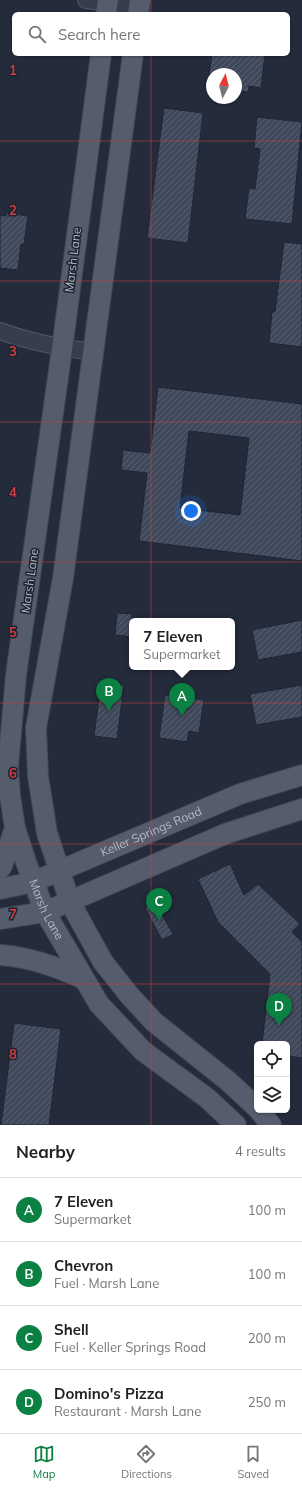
<!DOCTYPE html>
<meta charset="utf-8">
<style>
body{margin:0;font-family:Mulish,sans-serif;background:#f2f2f2;color:#222}
.controls{position:absolute;right:12px;bottom:12px;display:grid;overflow:hidden;border-radius:6px;box-shadow:0 1px 3px #0004}
.controls button{width:36px;height:36px;display:grid;place-items:center;padding:0;border:0;border-bottom:1px solid #e0e0e0;background:#fff;color:#222;font:20px sans-serif}
.compass{position:absolute;left:206px;top:68px;width:36px;height:36px;border-radius:50%;background:#fff;box-shadow:0 1px 3px #0004;rotate:7deg}
.you{position:absolute;left:191px;top:511px;width:14px;height:14px;margin:-10px;border:3px solid #fff;border-radius:50%;background:#1a73e8;box-shadow:0 0 0 6px #1a73e833}
.badge{display:grid;place-items:center;width:26px;height:26px;border-radius:50%;background:#0b8043;color:#fff;font-size:13px;font-weight:700}
.pin{position:absolute;translate:-50% -33px;filter:drop-shadow(0 1px 2px #0008)}
.pin::after{content:'';position:absolute;top:21px;width:14px;height:12px;background:inherit;clip-path:polygon(0 0,100% 0,50% 100%)}
.popup{position:absolute;left:129px;top:618px;width:106px;height:52px;box-sizing:border-box;display:grid;place-content:center;border-radius:6px;background:#fff;filter:drop-shadow(0 1px 3px #0005);font-size:13px;white-space:nowrap;color:#767676}
.popup b{font-size:15px;color:#222}
.popup::after{content:'';position:absolute;left:50%;top:100%;margin-left:-8px;border:8px solid transparent;border-top-color:#fff}
.list{margin:0;padding:0;list-style:none}
h2{display:flex;justify-content:space-between;align-items:center;height:52px;margin:0;padding:0 16px;font-size:17px}
h2 small{font-size:13px;font-weight:400;color:#767676}
.list li{display:grid;grid-template-columns:26px 1fr auto;gap:12px;align-items:center;box-sizing:border-box;height:64px;padding:0 16px;border-top:1px solid #e0e0e0}
.list b{display:block;font-size:15px;white-space:nowrap}
.list p{margin:0;font-size:13px;white-space:nowrap;color:#767676}
.list em{font-size:13px;font-style:normal;color:#767676}
.icon{flex:none;width:22px;height:22px;fill:none;stroke:currentColor;stroke-width:2;stroke-linecap:round;stroke-linejoin:round}
.map{position:relative;flex:none;width:302px;height:1125px;overflow:hidden}
.search{position:absolute;background:#fff;box-shadow:0 1px 3px #0004;left:12px;right:12px;top:12px;height:44px;display:flex;align-items:center;gap:10px;box-sizing:border-box;padding:0 14px;border-radius:6px;color:#767676;font-size:15px}
.sheet{height:308px;background:#fff}
nav{display:flex;justify-content:space-around;align-items:center;box-sizing:border-box;height:56px;border-top:1px solid #e0e0e0;background:#fff;font-size:11px;color:#767676}
nav a{display:grid;justify-items:center;gap:2px}
nav .on{color:#0b8043}
.map>svg:first-child{display:block}
</style>
<div class="map">
<svg width="302" height="1125" viewBox="0 0 302 1125">
<defs>
<pattern id="building-hatch" width="6" height="6" patternUnits="userSpaceOnUse"><rect width="6" height="6" fill="#40495b"/><path d="M-1 1l2-2M0 6l6-6M5 7l2-2" fill="none" stroke="#596171"/></pattern>
</defs>
<rect width="100%" height="100%" fill="#242b3b"/>
<path fill="url(#building-hatch)" stroke="#1e2532" fill-rule="evenodd" d="M212,54h53l-4,34 -12,-2 -1,6 -12,-1v-17h-27z
M164,108l39,5 -15,130 -41,-5z
M257,117l45,5 -10,102 -47,-5 4,-31 6,1 5,-40 -6,-1z
M7,213l21,3 -4,28h-3l-3,26 -18,-2v-53l6,1z
M284,242l18,2v103l-33,-4 3,-31h3z
M158,387l144,17v157l-163,-20 8,-68 -26,-3 2,-20 27,3zM189,431l60,7 -9,77 -60,-7z
M117,613l15,1v23l-17,-2z
M302,620v32l-44,8 -6,-30z
M101,683l23,2 -7,54 -23,-3z
M302,685v32l-46,8 -6,-31z
M165,695l39,5 -5,33 -10,-2 -2,11 -28,-4z
M230,864l14,31 14,-11 42,40 -8,8 10,10v116l-15,-2v-12h-25l8,-70 -52,-52 -20,-43z
M155,902l18,32 -11,6 -17,-32z
M14,1023l47,6 -12,96h-48z"/>
<g fill="none" stroke-linecap="round" stroke-linejoin="round">
<defs>
<path id="minor" d="M86,0l53,6
M0,331c30,11 61,17 93,21"/>
<g id="major">
<path d="M106,14l2,-14"/>
<path d="M138,14l2,-14"/>
<path id="s1" d="M101,54l-39,295 -46,326 -8,92 2,29 5,32 11,34 19,50 54,92 44,47 64,47 29,27"/>
<path d="M133,54l-70,524 -27,150 2,48 9,57 23,69 33,60 27,34 24,26 74,59 29,27"/>
<path d="M0,869l2,-3 13,-38"/>
<path id="s2" d="M0,889l33,-7 207,-88 62,-19"/>
<path d="M0,919l45,-7 180,-78 77,-25"/>
<path d="M0,955c30,2 57,12 84,24"/>
<path d="M259,1110l12,15"/>
</g>
</defs>
<use href="#minor" stroke="#525966" stroke-width="18"/>
<use href="#major" stroke="#404754" stroke-width="22"/>
<use href="#minor" stroke="#373e4b" stroke-width="16"/>
<use href="#major" stroke="#555c6b" stroke-width="20"/>
</g>
<path fill="none" stroke="#d13e40" stroke-width="1" stroke-opacity="0.55" d="M151,0v14M151,54v1071M0,141h302M0,281h302M0,422h302M0,562h302M0,703h302M0,844h302M0,984h302"/>
<g text-anchor="middle" stroke-width="3" stroke-linejoin="round" paint-order="stroke">
<g font-size="12" fill="#b3b9c7" stroke="#1c2330">
<text transform="translate(73 260) rotate(-83)" y="4">Marsh Lane</text>
<text transform="translate(30 581) rotate(-82)" y="4">Marsh Lane</text>
<text dy="4" stroke="none"><textPath href="#s2" startOffset="162">Keller Springs Road</textPath></text>
<text dy="4" stroke="none"><textPath href="#s1" startOffset="868">Marsh Lane</textPath></text>
</g>
</g>
<g font-size="13" text-anchor="middle" font-weight="bold" fill="#d13e40" stroke="#1c2330" stroke-width="3" stroke-linejoin="round" paint-order="stroke">
<text x="13" y="75">1</text>
<text x="13" y="215">2</text>
<text x="13" y="356">3</text>
<text x="13" y="497">4</text>
<text x="13" y="637">5</text>
<text x="13" y="778">6</text>
<text x="13" y="919">7</text>
<text x="13" y="1059">8</text>
</g>
</svg>
<div class="controls">
<button><svg class="icon" aria-label="locate" viewBox="0 0 24 24"><circle cx="12" cy="12" r="6"/><path d="M12 2v4M12 18v4M2 12h4M18 12h4"/></svg></button>
<button><svg class="icon" aria-label="layers" viewBox="0 0 24 24"><path d="M12 4l9 5-9 5-9-5zM3 14l9 5 9-5"/></svg></button>
</div>
<svg class="compass" viewBox="-18 -18 36 36"><path d="M0-13l5 13h-10z" fill="#e53935"/><path d="M0 13l5-13h-10z" fill="#767676"/></svg>
<div class="you"></div>
<div class="pin badge" style="left:182px;top:716px">A</div>
<div class="popup"><b>7 Eleven</b>Supermarket</div>
<div class="pin badge" style="left:109px;top:711px">B</div>
<div class="pin badge" style="left:159px;top:921px">C</div>
<div class="pin badge" style="left:279px;top:1026px">D</div>
<div class="search"><svg class="icon" aria-label="search" viewBox="0 0 24 24"><circle cx="10" cy="10" r="6"/><path d="M15 15l6 6"/></svg>Search here</div>
</div>
<section class="sheet">
<h2>Nearby<small>4 results</small></h2>
<ul class="list">
<li><span class="badge">A</span><div><b>7 Eleven</b><p>Supermarket</p></div><em>100 m</em></li>
<li><span class="badge">B</span><div><b>Chevron</b><p>Fuel · Marsh Lane</p></div><em>100 m</em></li>
<li><span class="badge">C</span><div><b>Shell</b><p>Fuel · Keller Springs Road</p></div><em>200 m</em></li>
<li><span class="badge">D</span><div><b>Domino's Pizza</b><p>Restaurant · Marsh Lane</p></div><em>250 m</em></li>
</ul>
</section>
<nav>
<a class="on"><svg class="icon" aria-label="map" viewBox="0 0 24 24"><path d="M3 6l6-2 6 2 6-2v14l-6 2-6-2-6 2zM9 4v14M15 6v14"/></svg>Map</a>
<a><svg class="icon" aria-label="directions" viewBox="0 0 24 24"><path d="M12 3l9 9-9 9-9-9zM9 14v-3h6M13 9l2 2-2 2"/></svg>Directions</a>
<a><svg class="icon" aria-label="saved" viewBox="0 0 24 24"><path d="M7 4h10v16l-5-4-5 4z"/></svg>Saved</a>
</nav>
